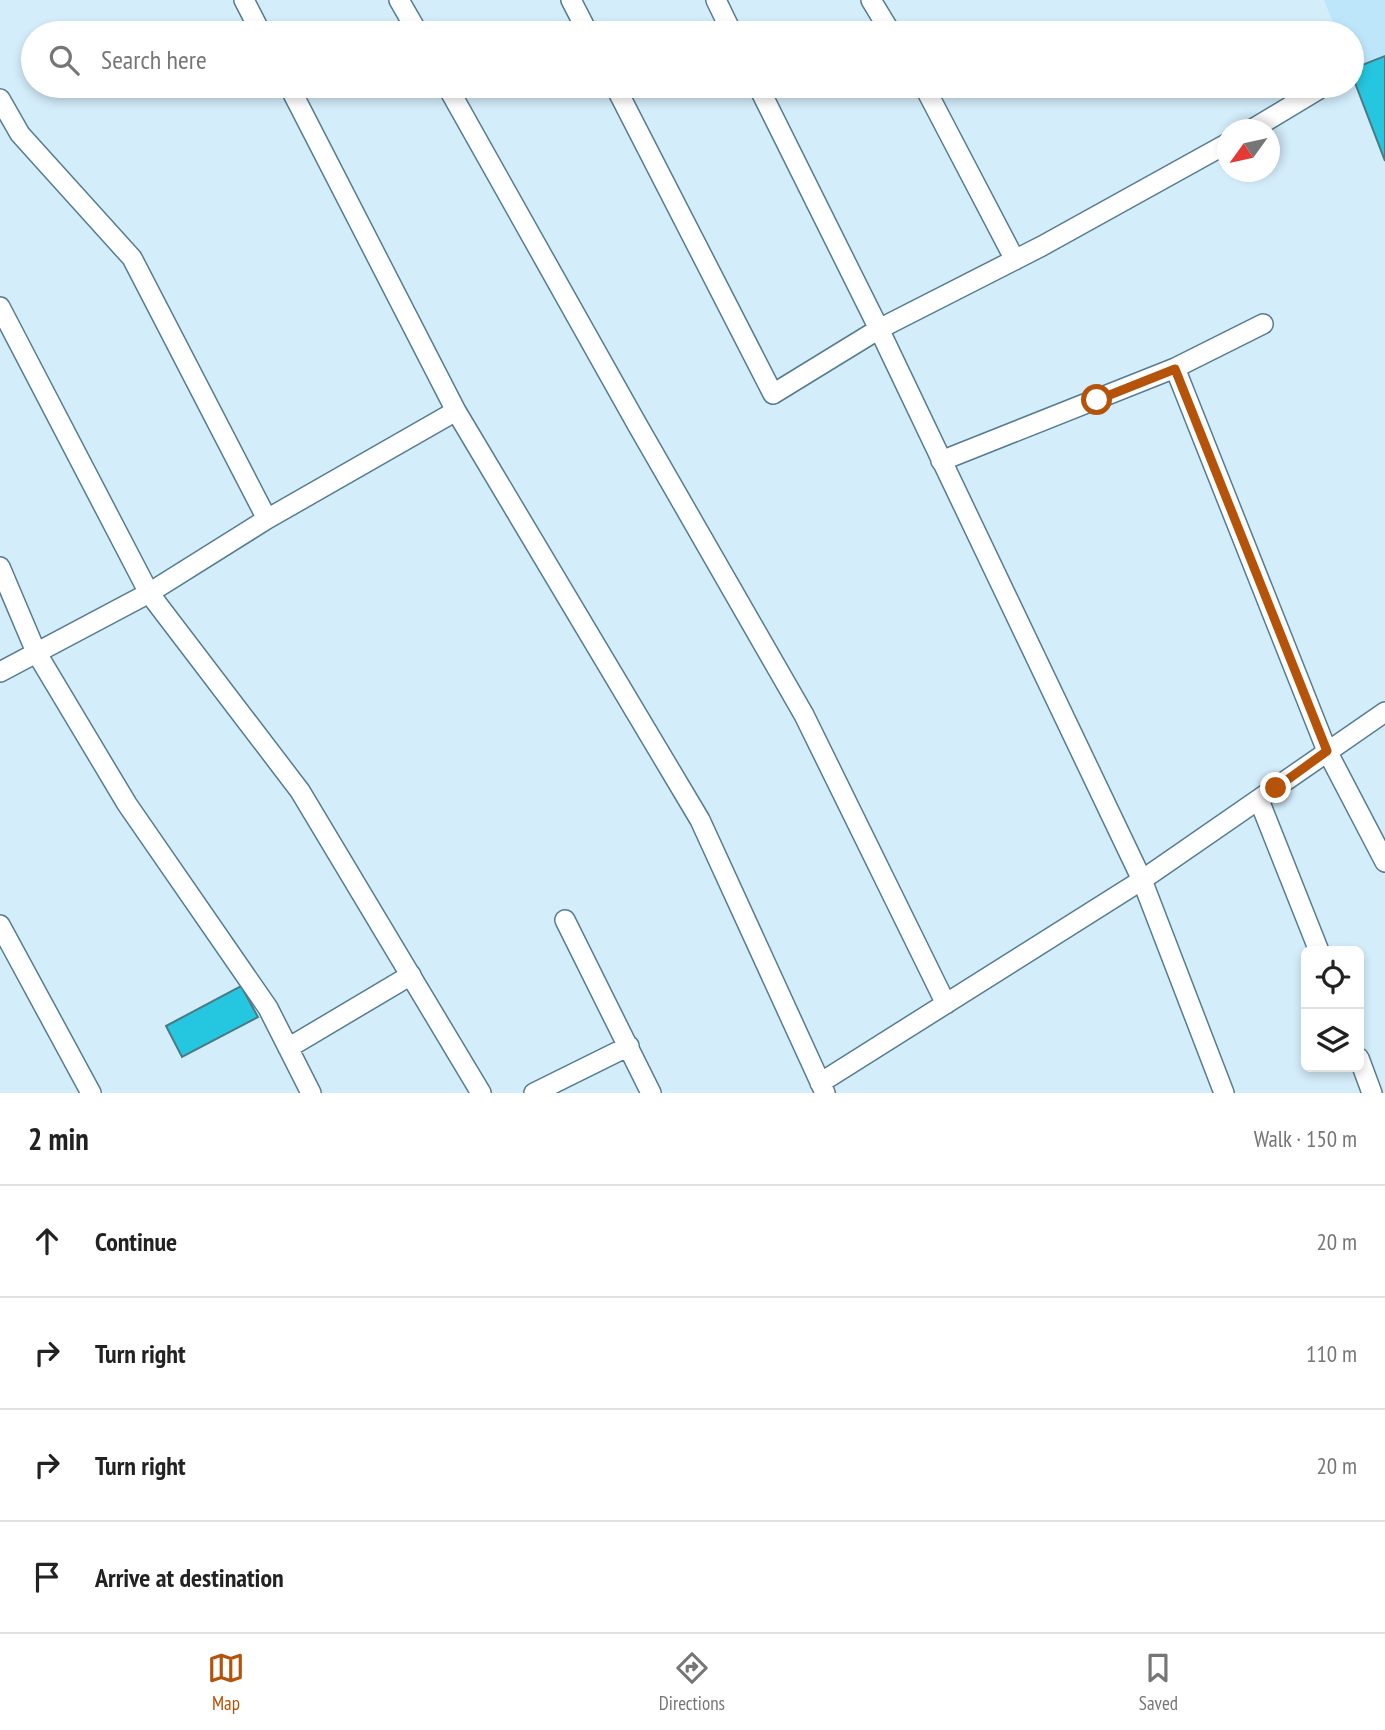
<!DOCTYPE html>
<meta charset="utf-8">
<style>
body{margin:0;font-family:"PT Sans Narrow",sans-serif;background:#f6f6f6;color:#222}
.controls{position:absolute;right:21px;bottom:21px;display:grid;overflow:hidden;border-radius:10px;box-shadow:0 4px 10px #0003}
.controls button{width:63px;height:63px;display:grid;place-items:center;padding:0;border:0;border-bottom:2px solid #e0e0e0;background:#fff;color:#222;font:35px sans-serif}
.compass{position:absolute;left:1217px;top:119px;width:63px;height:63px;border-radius:50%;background:#fff;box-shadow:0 4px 10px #0003;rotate:237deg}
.stop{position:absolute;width:21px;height:21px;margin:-16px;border:5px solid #b45309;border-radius:50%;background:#fff}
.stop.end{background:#b45309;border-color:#fff;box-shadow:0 2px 7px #0008}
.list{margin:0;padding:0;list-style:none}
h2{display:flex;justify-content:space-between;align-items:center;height:91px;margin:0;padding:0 28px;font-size:30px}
h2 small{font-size:23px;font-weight:400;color:#767676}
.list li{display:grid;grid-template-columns:46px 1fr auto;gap:21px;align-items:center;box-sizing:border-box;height:112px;padding:0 28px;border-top:2px solid #e0e0e0}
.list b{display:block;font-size:26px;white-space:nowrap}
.list em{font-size:23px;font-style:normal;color:#767676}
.icon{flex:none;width:38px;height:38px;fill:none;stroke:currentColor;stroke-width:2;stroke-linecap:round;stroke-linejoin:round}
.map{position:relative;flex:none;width:1385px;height:1093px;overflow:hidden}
.search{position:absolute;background:#fff;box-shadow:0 4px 10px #0003;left:21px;right:21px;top:21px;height:77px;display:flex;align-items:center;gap:18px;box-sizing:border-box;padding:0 24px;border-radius:38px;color:#767676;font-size:26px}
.sheet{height:539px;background:#fff}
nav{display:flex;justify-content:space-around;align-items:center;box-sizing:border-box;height:98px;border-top:2px solid #e0e0e0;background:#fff;font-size:19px;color:#767676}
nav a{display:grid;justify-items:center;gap:4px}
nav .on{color:#b45309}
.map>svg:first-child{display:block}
</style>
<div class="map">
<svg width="1385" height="1093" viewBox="0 0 1385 1093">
<rect width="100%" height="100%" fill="#d4edfb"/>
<path fill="#bee6fb" d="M1324,0h61v158l-33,-85v-40h-15z"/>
<path fill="#25c6e0" stroke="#4a7a84" stroke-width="2" d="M1385,56v105l-33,-86v-6z
M241,986l17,31 -76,40 -16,-31z"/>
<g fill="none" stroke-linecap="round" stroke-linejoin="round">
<defs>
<path id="minor" d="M244,0l17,33
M399,0l19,33
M571,0l17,33
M716,0l16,33
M871,0l20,33
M289,86l167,325 244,409 125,273
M447,86l191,340 166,289 142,289
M615,86l158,308 106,-65 163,-83 186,-103
M758,86l121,243 263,551 82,213
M924,86l91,174
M0,99l20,35 112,124 135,261
M1251,130l73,-44
M0,307l149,286 151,198 181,302
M1175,368l88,-44
M941,461l234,-93 152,383 58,111
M0,567l36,85 91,152 141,204 43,85
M0,672l149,-79 118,-74 189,-108
M1259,800l60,151
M565,920l86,173
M0,925l91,168
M288,1048l123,-73
M1359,1058l13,35
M820,1083l322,-203 243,-168
M534,1093l95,-47"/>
</defs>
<use href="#minor" stroke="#557c90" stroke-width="22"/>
<use href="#minor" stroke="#fff" stroke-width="19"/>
</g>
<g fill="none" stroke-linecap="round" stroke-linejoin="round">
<path stroke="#b45309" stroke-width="9" d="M1097,400l78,-31 152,382 -51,37"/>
</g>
</svg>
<div class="controls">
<button><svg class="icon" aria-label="locate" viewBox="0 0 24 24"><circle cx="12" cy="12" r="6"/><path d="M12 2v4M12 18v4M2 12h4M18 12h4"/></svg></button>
<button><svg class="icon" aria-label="layers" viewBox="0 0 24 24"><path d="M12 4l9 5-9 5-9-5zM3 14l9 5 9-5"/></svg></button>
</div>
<svg class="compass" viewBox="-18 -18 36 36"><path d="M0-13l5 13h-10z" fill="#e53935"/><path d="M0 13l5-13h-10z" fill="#767676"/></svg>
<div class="stop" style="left:1097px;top:400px"></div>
<div class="stop end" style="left:1276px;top:788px"></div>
<div class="search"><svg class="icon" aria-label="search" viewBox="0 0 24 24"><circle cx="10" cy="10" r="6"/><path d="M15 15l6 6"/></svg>Search here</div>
</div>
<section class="sheet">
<h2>2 min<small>Walk · 150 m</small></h2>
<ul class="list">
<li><svg class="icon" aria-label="ahead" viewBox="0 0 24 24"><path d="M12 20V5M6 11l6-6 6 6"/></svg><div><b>Continue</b></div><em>20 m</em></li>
<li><svg class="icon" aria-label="right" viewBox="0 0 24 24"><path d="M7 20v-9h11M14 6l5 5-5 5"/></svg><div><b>Turn right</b></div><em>110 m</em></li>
<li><svg class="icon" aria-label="right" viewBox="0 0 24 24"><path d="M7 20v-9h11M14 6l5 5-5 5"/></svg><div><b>Turn right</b></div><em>20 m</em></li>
<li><svg class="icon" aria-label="arrive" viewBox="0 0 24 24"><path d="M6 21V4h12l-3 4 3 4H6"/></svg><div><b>Arrive at destination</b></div></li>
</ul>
</section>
<nav>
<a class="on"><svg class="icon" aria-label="map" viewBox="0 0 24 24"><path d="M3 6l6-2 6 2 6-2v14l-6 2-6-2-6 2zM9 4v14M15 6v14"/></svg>Map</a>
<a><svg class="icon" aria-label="directions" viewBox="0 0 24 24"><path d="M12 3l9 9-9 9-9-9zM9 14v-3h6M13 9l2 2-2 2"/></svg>Directions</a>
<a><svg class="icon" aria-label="saved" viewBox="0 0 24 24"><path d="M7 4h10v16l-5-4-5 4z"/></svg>Saved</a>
</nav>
